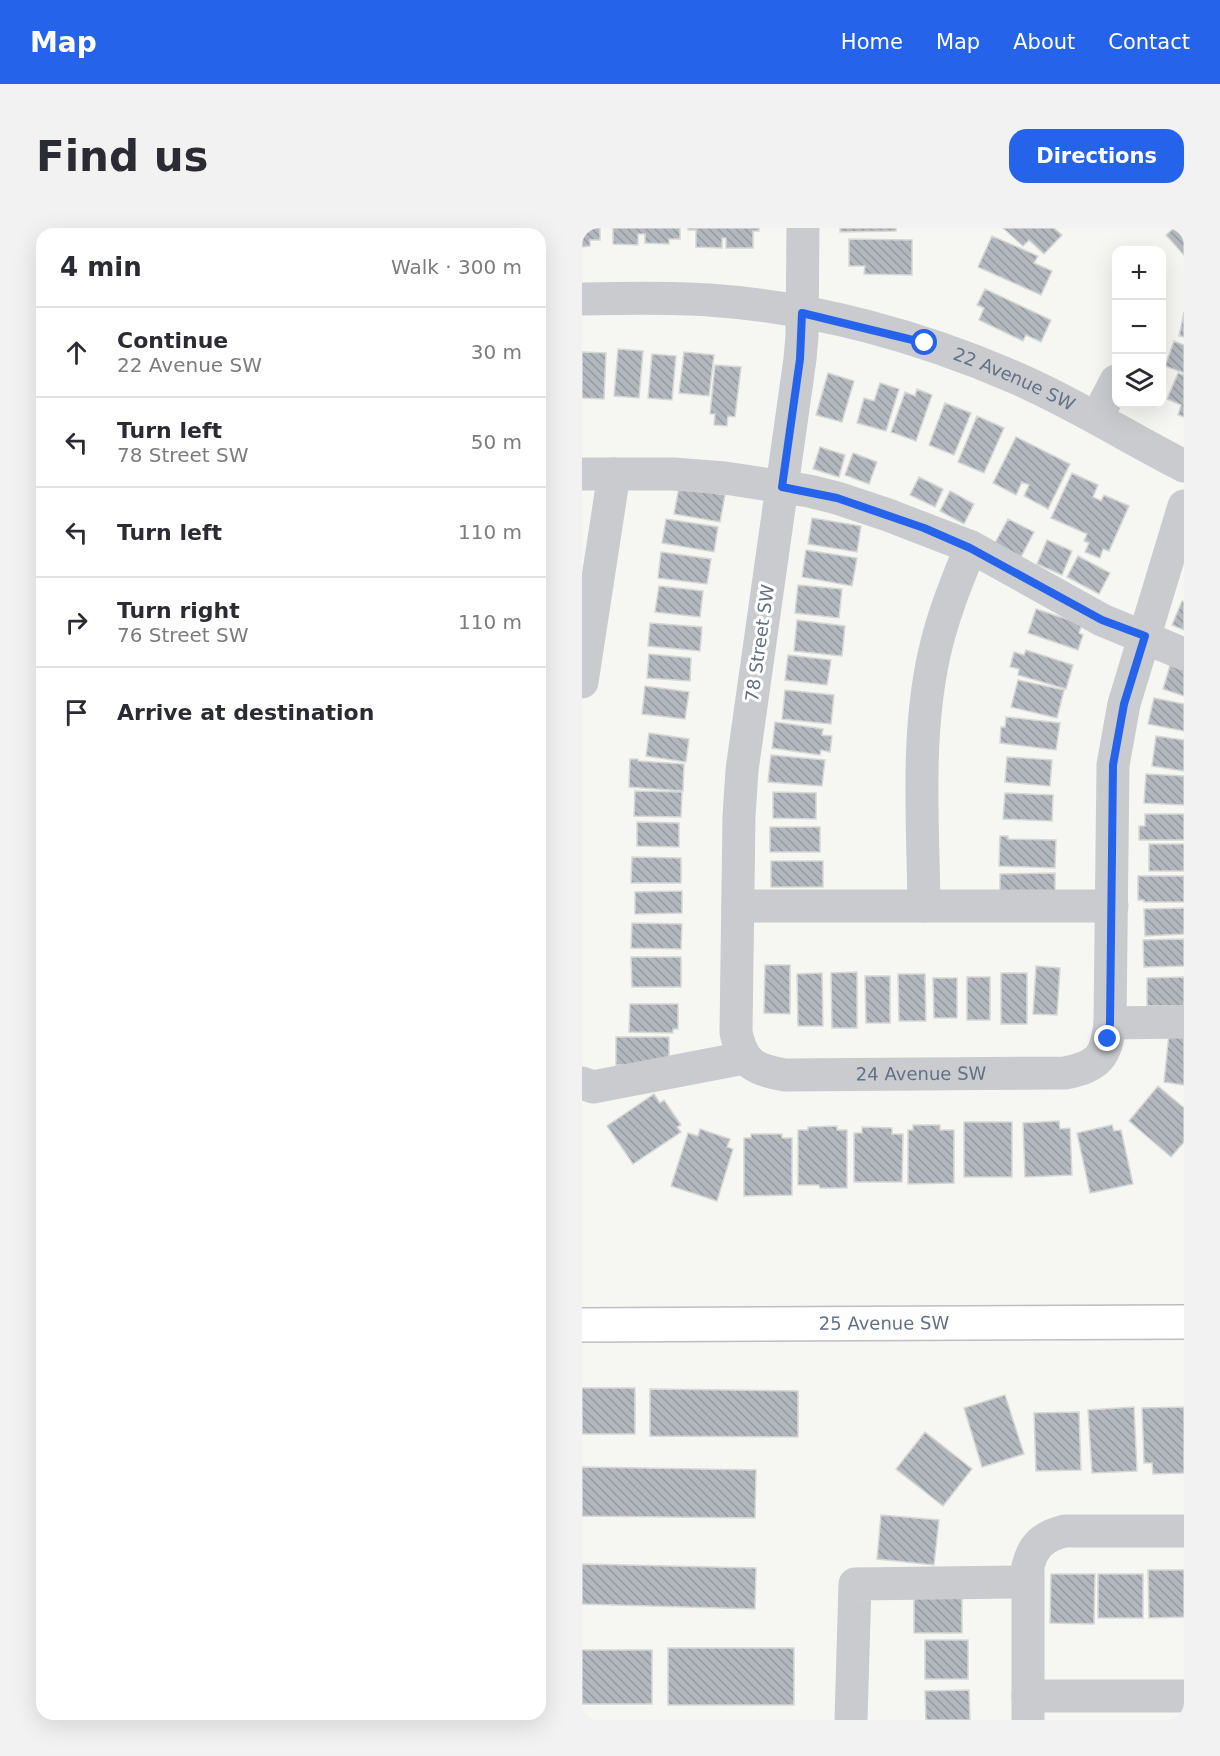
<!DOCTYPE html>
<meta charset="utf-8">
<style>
body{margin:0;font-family:"DejaVu Sans",sans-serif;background:#f2f2f3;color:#2b2b33}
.controls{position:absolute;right:18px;top:18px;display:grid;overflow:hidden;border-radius:12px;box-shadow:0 6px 24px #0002}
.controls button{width:54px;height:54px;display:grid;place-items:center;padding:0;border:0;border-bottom:2px solid #e1e1e2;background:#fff;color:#2b2b33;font:30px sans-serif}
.stop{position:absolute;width:18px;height:18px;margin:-14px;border:4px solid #2563eb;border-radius:50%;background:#fff}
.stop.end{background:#2563eb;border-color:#fff;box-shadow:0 2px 6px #0008}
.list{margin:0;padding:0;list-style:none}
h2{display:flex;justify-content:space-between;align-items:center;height:78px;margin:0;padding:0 24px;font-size:26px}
h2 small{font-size:20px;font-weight:400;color:#7c7c81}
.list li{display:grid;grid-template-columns:39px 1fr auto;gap:18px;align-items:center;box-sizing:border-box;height:90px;padding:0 24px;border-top:2px solid #e1e1e2}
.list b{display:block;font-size:22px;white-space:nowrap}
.list p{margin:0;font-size:20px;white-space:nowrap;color:#7c7c81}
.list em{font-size:20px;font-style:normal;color:#7c7c81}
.icon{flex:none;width:33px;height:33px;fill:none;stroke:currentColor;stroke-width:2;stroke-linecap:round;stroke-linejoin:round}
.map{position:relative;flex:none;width:602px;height:1492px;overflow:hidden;border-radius:18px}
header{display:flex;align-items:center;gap:36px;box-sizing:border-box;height:84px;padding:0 30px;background:#2563eb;color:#fff}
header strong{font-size:28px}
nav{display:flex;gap:33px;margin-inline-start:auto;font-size:21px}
.intro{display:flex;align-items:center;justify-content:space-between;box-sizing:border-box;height:144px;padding:0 36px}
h1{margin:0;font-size:42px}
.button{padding:15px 27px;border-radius:18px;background:#2563eb;color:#fff;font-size:21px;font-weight:700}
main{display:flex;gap:36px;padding:0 36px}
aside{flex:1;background:#fff;border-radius:18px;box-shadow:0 6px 24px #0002}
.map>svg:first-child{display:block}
</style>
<header>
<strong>Map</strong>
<nav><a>Home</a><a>Map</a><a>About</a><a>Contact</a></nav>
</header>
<div class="intro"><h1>Find us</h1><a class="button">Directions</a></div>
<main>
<aside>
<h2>4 min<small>Walk · 300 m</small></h2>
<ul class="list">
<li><svg class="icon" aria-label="ahead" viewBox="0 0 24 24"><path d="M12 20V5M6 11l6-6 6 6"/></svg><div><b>Continue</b><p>22 Avenue SW</p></div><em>30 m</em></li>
<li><svg class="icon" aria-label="left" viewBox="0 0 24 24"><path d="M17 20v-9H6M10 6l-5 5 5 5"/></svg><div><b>Turn left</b><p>78 Street SW</p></div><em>50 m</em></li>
<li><svg class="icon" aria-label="left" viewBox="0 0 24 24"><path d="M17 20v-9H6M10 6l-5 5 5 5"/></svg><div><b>Turn left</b></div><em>110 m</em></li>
<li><svg class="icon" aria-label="right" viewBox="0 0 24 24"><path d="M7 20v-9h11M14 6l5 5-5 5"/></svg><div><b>Turn right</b><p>76 Street SW</p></div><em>110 m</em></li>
<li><svg class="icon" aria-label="arrive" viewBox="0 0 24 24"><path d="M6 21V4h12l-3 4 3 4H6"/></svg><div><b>Arrive at destination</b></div></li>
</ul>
</aside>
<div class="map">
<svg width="602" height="1492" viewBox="0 0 602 1492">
<defs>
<pattern id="building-back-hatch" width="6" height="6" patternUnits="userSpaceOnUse" patternTransform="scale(1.5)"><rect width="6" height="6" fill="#b3b8bf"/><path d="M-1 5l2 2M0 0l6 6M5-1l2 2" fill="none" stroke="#959aa1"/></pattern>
</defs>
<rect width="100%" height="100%" fill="#f6f7f2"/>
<path fill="url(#building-back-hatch)" stroke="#d7d8d5" stroke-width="1.5" d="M0,0h18v12h-10v6l-8,1z
M31,0h67v11h-11v5l-24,-1v-9h-7v11l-25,-1z
M106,0h71v3h-6v17h-27v-10h-4v10l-26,-1v-17h-8z
M258,0h56v3l-56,1z
M421,0h51l8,7 -18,19 -15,-14 -6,6z
M592,0h10v27l-18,-20z
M410,8l46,20 -4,7 18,8 -11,24 -63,-28z
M267,11l63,1v35l-48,-1 1,-8h-16z
M403,61l66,31 -10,22 -15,-7 -3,6 -44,-21 5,-12 -7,-3z
M602,84v25l-5,-1z
M592,113l10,4v28l-19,-7z
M36,121l25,2 -4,47 -25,-2z
M0,124l24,1 -2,46 -22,-1z
M102,124l30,3 -5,41 -30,-3z
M70,126l24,2 -4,44 -24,-2z
M133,137l26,2 -6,50 -7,-1 -1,10 -13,-1 1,-11h-5z
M246,145l26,8 -12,41 -26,-7z
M596,145l6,2v42l-6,-2 3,-10 -14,-6z
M298,155l19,6 -13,42 -29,-8 7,-25 10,3z
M335,161l15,6 -16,46 -25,-9 14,-40 10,4z
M363,175l26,10 -17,42 -25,-10z
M395,188l27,12 -20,45 -26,-11z
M434,209l54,27 -22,45 -24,-13 5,-11 -7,-3 -6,13 -23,-12z
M238,219l25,8 -6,22 -26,-8z
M271,225l24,9 -8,22 -24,-9z
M490,245l26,12 -5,12 8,4 3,-6 25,11 -20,45 -6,-2 -3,9 -15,-6 4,-9 -5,-2 3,-7 -36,-16z
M337,249l24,12 -8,18 -25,-12z
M97,259l46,8 -5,27 -46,-8z
M368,263l24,13 -10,20 -24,-13z
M230,290l49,8 -4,26 -49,-8z
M84,291l52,8 -4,25 -52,-9z
M426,291l26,13 -13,25 -26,-14z
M465,312l25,11 -10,24 -25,-11z
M224,322l51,8 -5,28 -50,-9z
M79,324l50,7 -4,25 -49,-6z
M496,328l32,17 -11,21 -32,-17z
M216,357l44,4 -3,29 -44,-5z
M77,358l44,5 -3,26 -45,-5z
M600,373l2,1v28l-12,-5z
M454,381l46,15 -3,9 4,2 -5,15 -50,-17z
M215,392l48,6 -3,30 -48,-5z
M68,395l52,4 -2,24 -52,-5z
M444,422l47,15 -7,24 -48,-14 1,-6 -9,-2 4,-15 10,3z
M67,426l42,4 -1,23 -43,-3z
M206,427l43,5 -4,25 -42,-5z
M589,434l13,4v30l-21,-7z
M436,452l46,10 -7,28 -46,-11z
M63,458l44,6 -4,27 -43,-5z
M203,462l49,5 -3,29 -49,-5z
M572,470l30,6v27l-36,-7z
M424,489l54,6 -4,27 -56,-7 1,-16h4z
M193,494l48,7 -1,6 10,1 -2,16 -9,-2 -1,5 -48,-7z
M67,505l40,6 -3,23 -40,-6z
M574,508l28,4v31l-32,-5z
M189,527l54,5 -3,26 -54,-4z
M425,529l45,3 -2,26 -45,-4z
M48,531h8v2l46,3 -1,27 -54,-4z
M564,546l38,2v29l-40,-2z
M53,563l47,1 -1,25 -47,-1z
M191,564l43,1v26l-43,-1z
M423,565l48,2 -1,26 -49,-2z
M563,586h39v26h-45v-14h6z
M55,594l42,1v24l-42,-1z
M188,599h50v25h-50z
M418,608h8v3l48,1 -1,28 -56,-2z
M567,616h35v27h-35z
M50,629l49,1v25h-50z
M189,633h52v26h-52z
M473,645v24l-55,1v-24z
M556,648h46v26h-40v-2h-6z
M100,663v22l-47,1v-22z
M602,680v26l-39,2 -1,-27z
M50,695l50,1 -1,25 -50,-1z
M602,711v27l-40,1 -1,-27z
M49,729h50v30h-49z
M183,737h25v49l-26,-1z
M454,738l24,2 -3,47 -24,-1z
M275,744v56h-25l-1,-55z
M240,745l1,53h-25l-1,-52z
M419,745h26v51h-26z
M316,746h27l1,47h-27z
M283,748h25v47h-24z
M385,749h23v43h-23z
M602,749v29h-37v-28z
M351,750h24v40h-23z
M48,776h48v25h-5v4l-44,-1z
M587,805l15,2v50l-20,-3z
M34,809h53v22l-6,6h-47z
M576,858l26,22v34l-13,15 -42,-36z
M72,866l6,9 4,-3 17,25 -4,2 4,5 -48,32 -26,-38z
M477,893l1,8 10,-1 2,47 -47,2 -2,-54z
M382,894h48v55h-48z
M331,897h27v5h14v53l-46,1v-54h5z
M530,897l2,6 7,-1 12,54 -43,9 -13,-60z
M255,898v4h10v58h-27l-1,-3h-21v-55h10v-3z
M280,899l30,1v6h11l-1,48h-48v-49h8z
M118,901l30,10 -3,8 6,2 -16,52 -46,-15 17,-53 10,3z
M169,906h31v4h10v57l-48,1v-58h7z
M0,1160h53v46h-53z
M68,1161l148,2v46l-148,-1z
M423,1167l19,59 -42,13 -18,-59z
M552,1179l3,64 -45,2 -4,-63z
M602,1179v66l-31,1 -1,-11h-8l-2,-55z
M497,1184l2,58 -45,1 -2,-58z
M343,1204l47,37 -29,37 -47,-37z
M0,1239l174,3 -1,48 -173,-2z
M299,1287l58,5 -5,45 -57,-6z
M0,1336l174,4 -1,41 -173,-5z
M566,1342h36v47l-35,1z
M469,1346h44l-1,50 -44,-1z
M516,1346h45v44h-45z
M332,1363h48v42h-48z
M343,1412h43v39h-43z
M86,1420h126v57h-126z
M0,1422h70v54h-70z
M387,1462l1,30h-44l-1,-29z"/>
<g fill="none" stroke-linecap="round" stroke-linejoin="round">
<defs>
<g id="major">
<path id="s3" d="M0,1097l602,-3"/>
</g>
</defs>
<use href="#major" stroke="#bbbec2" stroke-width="36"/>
<g stroke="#c9cbcf" stroke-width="33">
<path id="s1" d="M221,0l-1,108 -2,23 -58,411 -3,46 -3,216c6,31 18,38 49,43l280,-2c34,-7 41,-16 45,-50l3,-258 11,-61 60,-198"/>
<path id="s2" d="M0,71c42,-1 85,-2 127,1 104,7 211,36 307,78 58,25 111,59 168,88"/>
<path d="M515,189l19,-36"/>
<path d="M0,246h91l52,4 84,13 28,7 51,17 83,32 131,73 82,34"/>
<path d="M0,454l32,-208"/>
<path d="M156,678h374"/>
<path d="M342,678c-1,-83 -8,-169 10,-251 8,-37 22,-72 37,-108"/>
<path d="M528,795l74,-1"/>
<path d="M0,855l11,4 151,-29"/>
<path d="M446,1468h156"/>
<path d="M269,1492l4,-136 172,-2"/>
<path d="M446,1492v-154c5,-21 16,-30 37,-35h119"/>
</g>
<use href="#major" stroke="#fff" stroke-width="33"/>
</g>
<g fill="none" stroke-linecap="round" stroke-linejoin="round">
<path stroke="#2563eb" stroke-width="8" d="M343,115l-123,-30 -2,46 -18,128 55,11 87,30 46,20 132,72 43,16 -21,68 -11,61 -3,258 -2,16"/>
</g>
<g text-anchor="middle" stroke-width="6" stroke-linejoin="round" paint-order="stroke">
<g font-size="18" fill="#637186" stroke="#fff">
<text dy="6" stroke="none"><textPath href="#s2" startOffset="444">22 Avenue SW</textPath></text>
<text transform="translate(178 415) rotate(-82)" y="6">78 Street SW</text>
<text dy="6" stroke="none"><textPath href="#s1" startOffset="1016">24 Avenue SW</textPath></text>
<text dy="6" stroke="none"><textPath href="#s3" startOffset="302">25 Avenue SW</textPath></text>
</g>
</g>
</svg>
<div class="controls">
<button>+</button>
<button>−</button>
<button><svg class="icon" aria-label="layers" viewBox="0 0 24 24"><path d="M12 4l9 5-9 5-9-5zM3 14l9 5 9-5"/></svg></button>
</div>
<div class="stop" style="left:343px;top:115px"></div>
<div class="stop end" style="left:526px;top:811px"></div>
</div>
</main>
